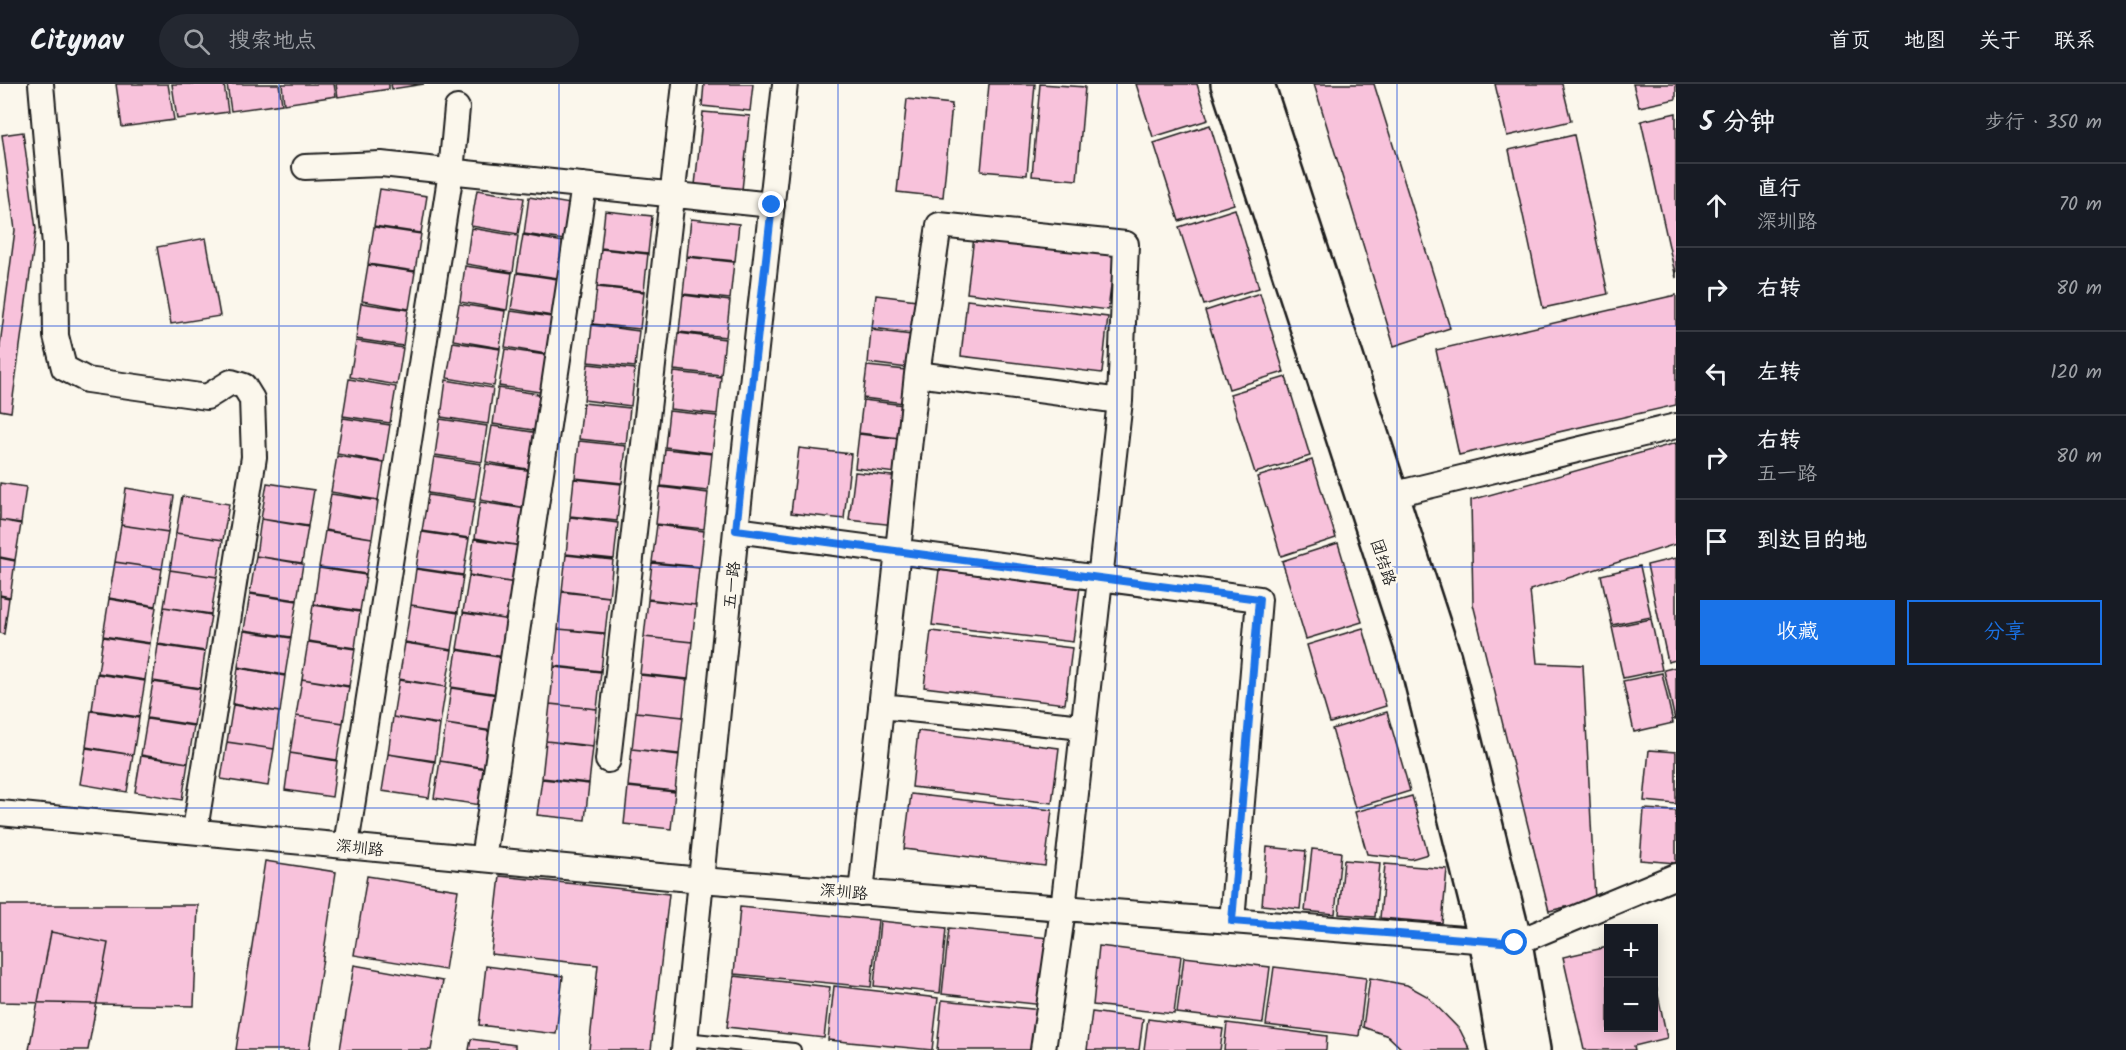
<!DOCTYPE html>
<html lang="zh">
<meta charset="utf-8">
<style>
body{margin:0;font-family:Kalam,"LXGW WenKai TC",sans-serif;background:#242831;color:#f1f3f6}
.controls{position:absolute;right:18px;bottom:18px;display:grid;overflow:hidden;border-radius:0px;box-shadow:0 3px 15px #0003}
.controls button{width:54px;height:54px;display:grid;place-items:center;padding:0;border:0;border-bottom:2px solid #363941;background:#171b24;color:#f1f3f6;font:30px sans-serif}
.stop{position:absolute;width:18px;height:18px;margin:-14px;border:4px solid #1a73e8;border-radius:50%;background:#fff}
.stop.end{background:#1a73e8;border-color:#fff;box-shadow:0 2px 6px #0008}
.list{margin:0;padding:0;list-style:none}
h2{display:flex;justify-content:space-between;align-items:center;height:78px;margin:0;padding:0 24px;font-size:26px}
h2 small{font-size:20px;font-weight:400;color:#9ea1a6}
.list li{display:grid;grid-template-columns:39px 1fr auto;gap:18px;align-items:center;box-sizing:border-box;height:84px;padding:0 24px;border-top:2px solid #363941}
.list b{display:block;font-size:22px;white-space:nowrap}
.list p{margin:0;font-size:20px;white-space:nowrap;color:#9ea1a6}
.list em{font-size:20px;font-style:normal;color:#9ea1a6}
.actions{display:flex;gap:12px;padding:18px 24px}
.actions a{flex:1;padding:14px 0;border:2px solid #1a73e8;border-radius:0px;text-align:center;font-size:21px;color:#1a73e8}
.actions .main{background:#1a73e8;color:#fff}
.icon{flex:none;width:33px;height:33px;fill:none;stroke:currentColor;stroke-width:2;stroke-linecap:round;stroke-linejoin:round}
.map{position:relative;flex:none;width:1676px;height:966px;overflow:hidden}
header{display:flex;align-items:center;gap:36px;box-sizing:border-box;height:84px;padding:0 30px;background:#171b24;border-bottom:2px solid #363941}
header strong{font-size:28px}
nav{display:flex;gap:33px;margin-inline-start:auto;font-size:21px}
.search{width:420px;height:54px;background:#242831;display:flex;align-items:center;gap:15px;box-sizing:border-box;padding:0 21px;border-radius:33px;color:#9ea1a6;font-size:22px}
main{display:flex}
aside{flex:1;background:#171b24}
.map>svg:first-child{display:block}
</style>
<header>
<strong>Citynav</strong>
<div class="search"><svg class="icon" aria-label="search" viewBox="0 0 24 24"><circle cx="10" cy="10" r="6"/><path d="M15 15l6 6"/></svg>搜索地点</div>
<nav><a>首页</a><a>地图</a><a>关于</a><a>联系</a></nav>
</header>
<main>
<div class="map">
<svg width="1676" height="966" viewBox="0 0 1676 966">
<rect width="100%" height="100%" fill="#fbf7ec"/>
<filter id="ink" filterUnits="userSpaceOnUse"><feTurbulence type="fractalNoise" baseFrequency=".0167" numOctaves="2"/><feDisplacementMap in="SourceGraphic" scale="12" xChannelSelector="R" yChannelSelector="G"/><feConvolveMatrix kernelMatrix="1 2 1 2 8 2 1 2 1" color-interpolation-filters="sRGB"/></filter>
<g filter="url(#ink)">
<path fill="#f8c2db" stroke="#1c1c1c" stroke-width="1.5" d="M116,0h52l6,36 -52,7z
M172,0h52l4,28 -51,7z
M227,0h52l3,20 -51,7z
M282,0h52l2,12 -52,8z
M336,0h53v5l-51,8z
M391,0h33l-32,5z
M704,0h49l-3,27 -48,-5z
M989,0h46l-8,91 -46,-4z
M1040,0l45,3 -8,93 -45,-4z
M1136,0h61l11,36 -55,17z
M1314,0h60l76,244 -56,18z
M1495,0h67l9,37 -64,15z
M1633,0h43v15l-37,8z
M907,15l45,5 -9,93 -46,-5z
M703,28l47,4 -8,74 -47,-5z
M1676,29v165l-35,-157z
M1210,41l24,79 -55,17 -25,-78z
M23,48l13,97 -25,183 -11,-2v-65l15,-115 -13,-95z
M1574,51l34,159 -65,14 -34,-158z
M380,105l47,7 -6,37 -47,-7z
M477,106l47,8 -6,36 -47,-8z
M529,113l47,8 -5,36 -47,-7z
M1235,125l24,79 -55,17 -25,-78z
M605,127l47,5 -4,37 -47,-5z
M691,135l48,5 -4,37 -48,-5z
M374,143l47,7 -6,37 -47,-7z
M471,144l47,8 -5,36 -47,-8z
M523,151l47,8 -5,36 -48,-7z
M974,153l141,17 -7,56 -141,-17z
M206,154l14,78 -49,8 -14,-77z
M601,165l47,5 -4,37 -47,-5z
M687,173l47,5 -4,37 -47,-5z
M368,181l47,7 -6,37 -47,-8z
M465,182l47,7 -5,37 -47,-8z
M517,189l47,7 -6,37 -47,-8z
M597,203l47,5 -4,37 -47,-5z
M1260,209l24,79 -55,17 -24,-78z
M683,211l47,6 -4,36 -47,-5z
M876,211l49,6 -4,33 -49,-6z
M1676,211v110l-217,50 -23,-105z
M967,216l141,17 -6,56 -141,-17z
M361,219l47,7 -5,36 -47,-7z
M459,220l46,7 -5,37 -47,-8z
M511,227l47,7 -6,37 -47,-8z
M592,241l47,6 -4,36 -47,-5z
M871,246l49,6 -4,33 -48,-6z
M678,249l47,6 -4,36 -47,-5z
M356,257l47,7 -6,37 -47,-8z
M453,258l47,7 -6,37 -47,-8z
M505,265l47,7 -6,37 -47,-7z
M588,280l47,5 -4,37 -47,-6z
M867,282l49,5 -4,33 -49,-6z
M674,288l47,5 -4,37 -47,-5z
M1286,293l24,79 -55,17 -25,-79z
M349,295l47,8 -6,36 -47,-7z
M446,296l47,8 -5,36 -47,-7z
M498,304l47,7 -5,36 -47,-7z
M863,316l49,6 -4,33 -49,-6z
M583,319l47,5 -4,36 -47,-5z
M669,327l48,5 -5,37 -47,-6z
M343,334l47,7 -6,37 -47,-8z
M440,335l47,7 -5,36 -47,-7z
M492,342l47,7 -6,37 -47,-8z
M859,350l49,6 -4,34 -49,-6z
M579,357l47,5 -4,37 -47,-5z
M1676,359v101l-146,46 7,73 46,2 12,235 -46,11 -76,-307 -2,-104z
M799,364l52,6 -7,65 -53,-6z
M665,365l47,5 -4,37 -47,-5z
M337,372l47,7 -6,37 -47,-8z
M434,373l47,7 -6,36 -47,-7z
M1312,376l24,78 -55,18 -24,-79z
M486,380l47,7 -6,37 -47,-8z
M855,388l46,5 -6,48 -46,-5z
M574,395l47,5 -4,37 -47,-5z
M0,399l26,4 -5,36 -21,-3z
M267,399l47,7 -6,36 -47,-7z
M660,403l48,6 -4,36 -48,-5z
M126,404l48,8 -6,36 -47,-7z
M331,410l47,7 -6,37 -47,-8z
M428,411l47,7 -6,36 -47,-7z
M182,412l47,8 -6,36 -47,-7z
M480,418l47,7 -5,37 -47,-8z
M570,433l48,6 -4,36 -48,-5z
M261,435l47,8 -6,36 -46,-7z
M0,436l21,4 -6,36 -15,-3z
M121,441l47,7 -6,37 -47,-7z
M657,441l47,6 -4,36 -48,-5z
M325,447l47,7 -6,36 -47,-7z
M422,448l47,7 -6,36 -47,-7z
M176,449l47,7 -6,37 -47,-7z
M474,455l47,7 -5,37 -47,-8z
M1338,459l24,79 -56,17 -24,-78z
M566,471l47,5 -4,37 -47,-6z
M256,472l47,8 -6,36 -47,-7z
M0,474l15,3 -5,36 -10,-2z
M1676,474v102l-8,2 -21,-97z
M115,478l47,7 -6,37 -47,-8z
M652,479l47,5 -4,37 -47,-6z
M1640,482l11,51 -39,8 -11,-50z
M319,484l47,7 -6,36 -46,-7z
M416,485l47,7 -5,36 -47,-7z
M170,486l47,7 -6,37 -47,-7z
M939,486l141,17 -7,55 -141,-17z
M469,492l47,7 -6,37 -47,-8z
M562,508l47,5 -4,36 -47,-4z
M250,510l47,7 -6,36 -47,-7z
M0,512l9,2 -5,36 -4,-1z
M109,515l47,8 -6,36 -47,-7z
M648,516l48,5 -4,37 -48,-5z
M313,521l47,7 -5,36 -47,-7z
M411,521l47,8 -6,37 -47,-8z
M164,523l47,8 -6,36 -47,-7z
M463,529l47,7 -6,37 -47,-8z
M1651,535l11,51 -39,8 -11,-51z
M1363,544l23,78 -56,17 -23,-78z
M558,545l47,5 -4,37 -47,-5z
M244,547l47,7 -6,37 -47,-8z
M931,547l141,17 -7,56 -141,-17z
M103,553l47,7 -5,36 -47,-7z
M644,553l48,5 -4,37 -48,-5z
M308,558l47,7 -6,37 -47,-7z
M405,559l47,7 -6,37 -47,-8z
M158,561l47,7 -5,36 -47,-7z
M457,566l47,8 -6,36 -47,-7z
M554,583l47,5 -4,37 -47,-5z
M1676,583v53h-1l-11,-50z
M238,584l47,8 -5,36 -47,-8z
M1662,589l11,50 -39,9 -11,-51z
M97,590l48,7 -6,36 -47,-7z
M640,591l47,5 -4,37 -47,-5z
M302,595l47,8 -6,36 -47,-7z
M399,596l47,7 -6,37 -47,-7z
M153,598l47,7 -6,36 -47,-7z
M451,604l47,7 -5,36 -47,-7z
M550,620l47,5 -4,37 -47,-5z
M233,621l46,7 -5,37 -47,-7z
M91,627l48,7 -6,37 -47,-8z
M636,628l47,5 -4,37 -47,-5z
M1387,628l23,79 -55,17 -23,-79z
M296,632l47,7 -6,37 -47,-7z
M393,633l47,8 -5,36 -47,-7z
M147,635l47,7 -6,37 -47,-8z
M446,640l47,8 -6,36 -47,-7z
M918,647l141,17 -7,55 -140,-16z
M546,657l47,6 -4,36 -47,-5z
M227,658l47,7 -6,37 -47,-7z
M86,664l47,7 -6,37 -47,-8z
M632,665l47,6 -4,36 -47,-5z
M1649,666l27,2v52l-32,-3z
M290,669l47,8 -5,36 -47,-7z
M388,670l47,8 -6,36 -47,-7z
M141,672l47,7 -6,37 -47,-8z
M440,677l47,8 -6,36 -47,-7z
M542,695l47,5 -4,36 -48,-5z
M628,703l47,5 -4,37 -47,-5z
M911,710l141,16 -7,56 -141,-17z
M1412,712l16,58 -17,5 -44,-5 -12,-42z
M1644,725l32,2v52l-36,-3z
M1267,763l39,4 -6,58 -38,-4z
M1312,765l29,3 -6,62 -30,-3z
M1344,776l36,3 -5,54 -36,-3z
M265,777l71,11 -27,178h-73z
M1385,780l62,5 -5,54 -62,-5z
M367,792l91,14 -13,80 -91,-15z
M500,792l169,18 -18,156h-62l9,-85 -107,-11z
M0,821h198l-4,101 -194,-4z
M740,823l138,13 -7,67 -137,-13z
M880,837l66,7 -6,65 -66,-7z
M949,844l101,10 -6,67 -102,-11z
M51,848l57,11 -20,107h-59z
M1099,862l82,10 -7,58 -81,-9z
M1608,863v81h46v-52l13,62 -33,8 1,4h-51l-21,-93z
M1184,873l86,10 -7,56 -86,-10z
M354,881l89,16 -12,69h-91z
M486,882l77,10 -7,58 -77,-9z
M1274,883l92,11 -7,58 -93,-11z
M734,892l96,11 -6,51 -97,-11z
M1370,894l37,7 20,11 33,34 10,20h-67l-15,-14 -25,-9z
M834,902l104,12 -6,52 -104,-10z
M942,916l100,10 -4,40h-101z
M1092,928l51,7 -4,31h-52z
M1148,935l75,10 -3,21h-76z
M1227,939l100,13 -1,14h-102z
M471,955l44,6v5h-46z"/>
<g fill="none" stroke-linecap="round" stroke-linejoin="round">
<defs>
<path id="service" d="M685,955l109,11"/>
<path id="minor" d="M41,0l14,161 1,91 8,32 23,12 120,17 24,-15 13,4 8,13 2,58 -59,373
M305,83l76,-3 391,41
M1391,411l285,-69
M736,446l523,69 -27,322
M881,622l202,21
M608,676l77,-676
M0,729l701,67 814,63 161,-67
M346,761l105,-673 6,-64
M483,775l101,-674
M861,809l56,-519
M684,966l52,-520 49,-446
M1043,966l20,-141 57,-508 6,-157 -187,-19 -22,149 203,27"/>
<path id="secondary" d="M1228,0l190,582 70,283 17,101
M1257,0l187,574 71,285 18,107"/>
</defs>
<use href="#service" stroke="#1c1c1c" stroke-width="16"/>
<use href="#minor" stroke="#1c1c1c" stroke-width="28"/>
<use href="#secondary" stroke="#1c1c1c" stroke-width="38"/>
<use href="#service" stroke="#fbf7ec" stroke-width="12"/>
<use href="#minor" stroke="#fbf7ec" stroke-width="24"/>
<use href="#secondary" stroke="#fbf7ec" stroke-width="33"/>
</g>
</g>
<g fill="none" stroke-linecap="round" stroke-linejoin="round" filter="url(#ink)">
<path stroke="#1a73e8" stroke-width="8" d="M772,121l-36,325 523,69 -27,322 283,22"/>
</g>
<path fill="none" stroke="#1d4ed8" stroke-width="1.5" stroke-opacity="0.55" d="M279,0v966M559,0v966M838,0v966M1117,0v966M1397,0v966M0,242h1676M0,483h1676M0,724h1676"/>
<g text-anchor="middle" stroke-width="5" stroke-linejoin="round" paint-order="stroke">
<g font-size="16" fill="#1c1c1c" stroke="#fbf7ec">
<text transform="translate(1384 478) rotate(72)" y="6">团结路</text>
<text transform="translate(731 501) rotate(-84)" y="6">五一路</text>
<text transform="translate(360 763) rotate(6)" y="6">深圳路</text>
<text transform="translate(844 807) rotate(5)" y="6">深圳路</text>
</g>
</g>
</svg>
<div class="controls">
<button>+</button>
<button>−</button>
</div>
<div class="stop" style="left:1515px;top:859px"></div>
<div class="stop end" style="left:772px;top:121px"></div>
</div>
<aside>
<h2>5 分钟<small>步行 · 350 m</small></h2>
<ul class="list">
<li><svg class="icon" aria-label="ahead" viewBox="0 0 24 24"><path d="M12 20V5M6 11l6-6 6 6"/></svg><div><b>直行</b><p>深圳路</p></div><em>70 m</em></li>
<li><svg class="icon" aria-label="right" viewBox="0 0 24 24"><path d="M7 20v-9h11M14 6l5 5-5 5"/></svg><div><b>右转</b></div><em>80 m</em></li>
<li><svg class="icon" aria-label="left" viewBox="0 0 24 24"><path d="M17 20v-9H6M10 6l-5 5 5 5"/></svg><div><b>左转</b></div><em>120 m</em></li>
<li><svg class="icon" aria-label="right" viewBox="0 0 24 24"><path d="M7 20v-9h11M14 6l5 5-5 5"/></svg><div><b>右转</b><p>五一路</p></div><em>80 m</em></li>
<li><svg class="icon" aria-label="arrive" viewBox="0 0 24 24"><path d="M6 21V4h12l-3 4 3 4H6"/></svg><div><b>到达目的地</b></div></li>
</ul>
<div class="actions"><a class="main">收藏</a><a>分享</a></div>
</aside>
</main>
